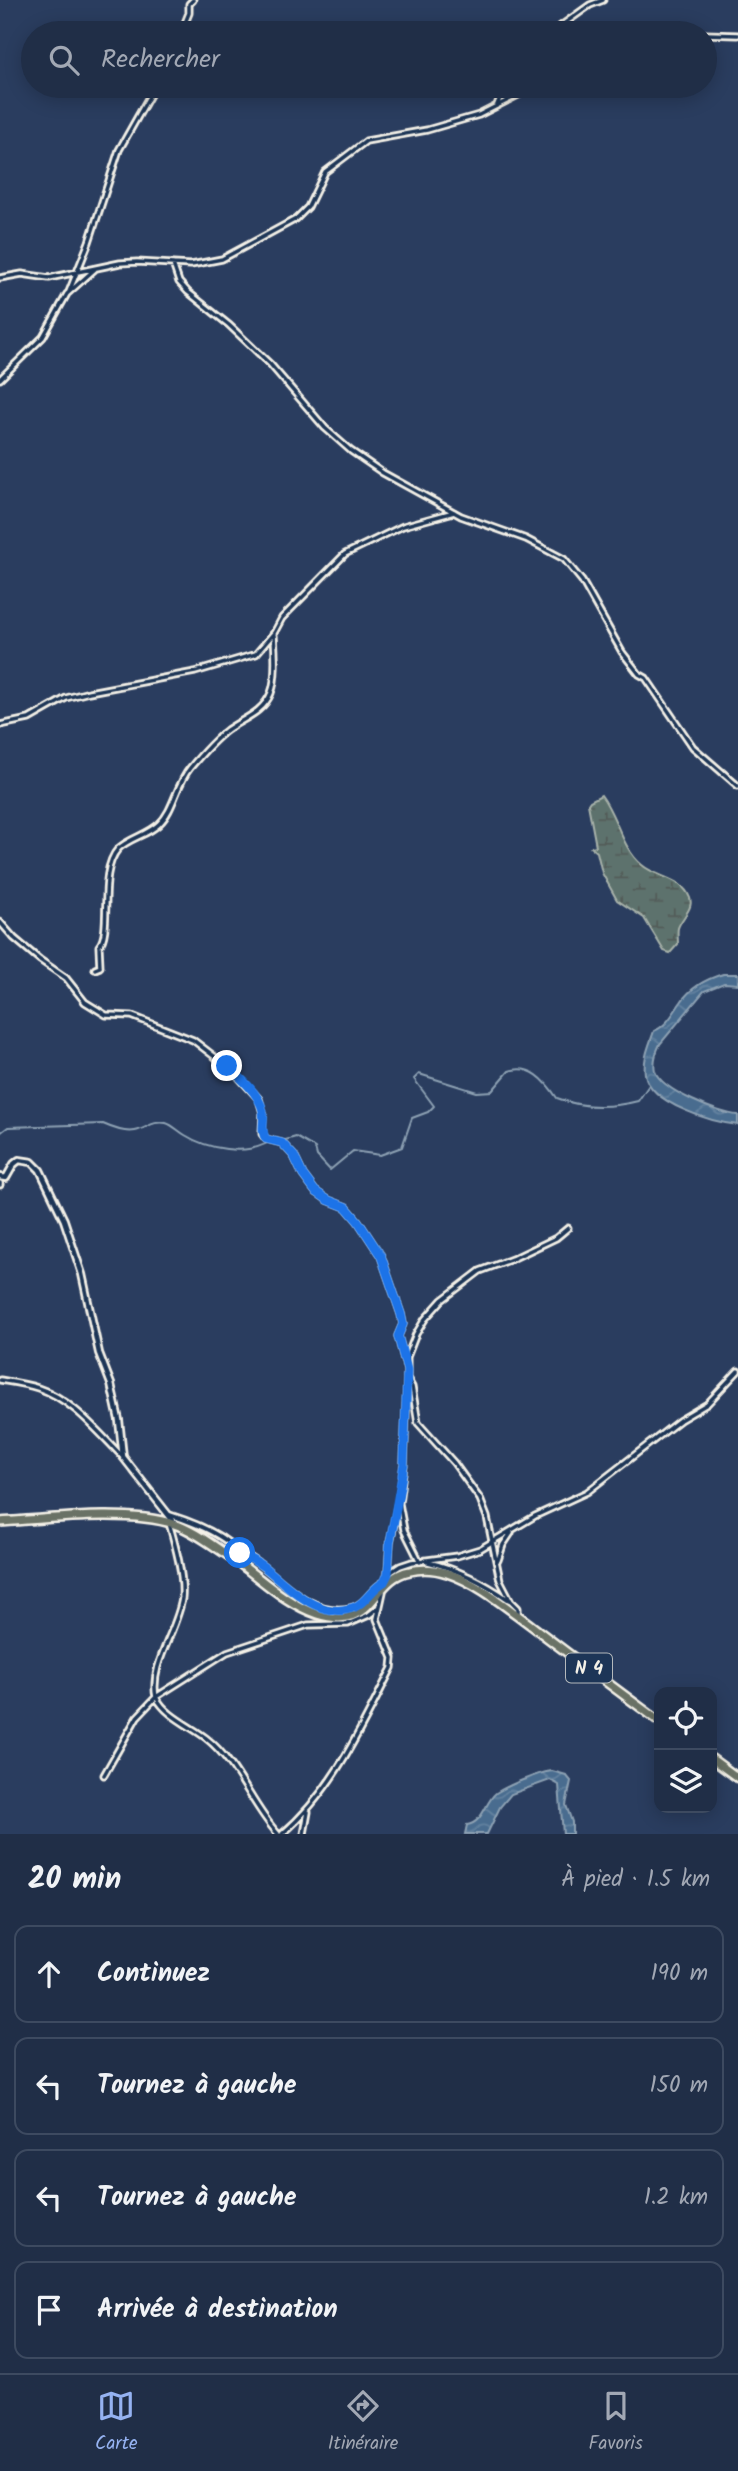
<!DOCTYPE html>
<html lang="fr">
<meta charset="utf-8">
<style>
body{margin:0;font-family:Kalam,sans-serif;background:#28364e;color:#f1f3f6}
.controls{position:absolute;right:21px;bottom:21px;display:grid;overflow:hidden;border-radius:14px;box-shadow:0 4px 18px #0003}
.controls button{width:63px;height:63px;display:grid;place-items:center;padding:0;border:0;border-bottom:2px solid #3d4a60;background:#202e47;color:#f1f3f6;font:35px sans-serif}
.stop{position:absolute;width:21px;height:21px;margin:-16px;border:5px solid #1a73e8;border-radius:50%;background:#fff}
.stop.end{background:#1a73e8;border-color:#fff;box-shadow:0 2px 7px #0008}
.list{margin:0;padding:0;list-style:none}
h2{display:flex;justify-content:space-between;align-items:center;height:91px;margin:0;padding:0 28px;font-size:30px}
h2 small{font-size:23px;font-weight:400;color:#a2a8b4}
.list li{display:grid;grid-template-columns:46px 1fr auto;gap:21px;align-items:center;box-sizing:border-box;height:98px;margin:0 14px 14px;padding:0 14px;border:2px solid #3d4a60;border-radius:14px}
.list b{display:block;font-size:26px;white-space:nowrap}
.list em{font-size:23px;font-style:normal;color:#a2a8b4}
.icon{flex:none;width:38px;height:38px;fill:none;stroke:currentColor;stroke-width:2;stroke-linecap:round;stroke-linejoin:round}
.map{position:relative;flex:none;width:738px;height:1834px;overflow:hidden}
.search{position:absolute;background:#202e47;box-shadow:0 4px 18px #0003;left:21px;right:21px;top:21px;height:77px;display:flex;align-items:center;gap:18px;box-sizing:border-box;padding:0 24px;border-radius:38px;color:#a2a8b4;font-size:26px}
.sheet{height:539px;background:#202e47}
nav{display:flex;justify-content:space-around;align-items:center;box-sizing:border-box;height:98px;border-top:2px solid #3d4a60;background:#202e47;font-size:19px;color:#a2a8b4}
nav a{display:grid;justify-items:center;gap:4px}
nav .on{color:#95b2f1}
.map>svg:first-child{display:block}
</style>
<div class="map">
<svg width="738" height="1834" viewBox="0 0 738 1834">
<defs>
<pattern id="wetland-marsh" width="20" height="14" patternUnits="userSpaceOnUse" patternTransform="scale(1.75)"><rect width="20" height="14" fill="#5d726d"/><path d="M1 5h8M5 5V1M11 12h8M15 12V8" fill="none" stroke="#525b58"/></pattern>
<pattern id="water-waves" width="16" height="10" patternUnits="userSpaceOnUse" patternTransform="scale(1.75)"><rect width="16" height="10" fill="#486c8f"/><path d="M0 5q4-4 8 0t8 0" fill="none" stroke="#63819f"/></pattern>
</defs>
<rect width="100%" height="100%" fill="#2a3d5f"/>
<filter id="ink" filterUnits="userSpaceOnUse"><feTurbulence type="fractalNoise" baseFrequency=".0143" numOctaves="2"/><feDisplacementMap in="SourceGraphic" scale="14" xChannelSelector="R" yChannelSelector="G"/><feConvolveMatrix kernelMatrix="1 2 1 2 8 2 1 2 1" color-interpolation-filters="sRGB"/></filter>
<g filter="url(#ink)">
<path fill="url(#wetland-marsh)" stroke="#a8b2aa" stroke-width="2" d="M601,795c16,21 21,54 41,70 15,13 40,12 48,33 4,11 -9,20 -12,30 -1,4 0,11 0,16l-8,9 -6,-2 -20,-33 -27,-18 -15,-27 -5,-21 -6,-5 5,-1 -8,-42 2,-3z"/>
<path fill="url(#water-waves)" stroke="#8da1b3" stroke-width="2" d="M723,974h15v10l-14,-1 -20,8 -44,53c-4,8 -7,18 -5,27 6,19 64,43 83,44v10c-26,-3 -88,-21 -93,-51 -2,-16 4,-28 9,-43 13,-5 19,-18 27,-29 10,-15 25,-23 42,-28z
M552,1771l14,4 5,6 -5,24 6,17v12h-9l-4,-49 -9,-5 -39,14 -11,13 -13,27h-22l2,-9c16,-2 18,-23 29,-32 13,-8 41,-20 56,-22z"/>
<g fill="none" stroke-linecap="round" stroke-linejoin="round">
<path stroke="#8da1b3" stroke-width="2" d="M0,1133l8,-6 95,-3c9,4 22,9 32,7 11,-2 18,-11 31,-8 7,2 12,8 19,12 22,14 60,21 84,7
M282,1141l14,-4 19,11 2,8 13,14 23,-19 27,4 22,-8 10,-29 16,-6 6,-6 -20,-27 5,-5 58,18 15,-1 17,-20c22,-7 36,9 48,27 25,10 54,10 81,3l11,-16"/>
<defs>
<path id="minor" d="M181,33l8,-20v-9l4,-4
M551,33l39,-28 13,-5
M648,33h48
M705,34l33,1
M497,105l8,-19
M173,264l6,18 9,10 41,33 41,39 55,64 26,23 32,22 78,43 65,23 38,20 18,22 40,71 17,22 7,4 47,69 45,39
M0,278l22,-4 27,4 71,-15 17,-1 54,3 31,-6 74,-40 12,-12 17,-35 41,-31 61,-11 52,-15 57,-29
M69,292l20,-50 30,-92 36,-64
M0,379l43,-42 24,-43 28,-25
M0,725l29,-6 37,-21 23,-6 106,-20 61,-18 18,-21 8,-15 63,-64 58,-28 51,-14
M0,922l14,16 26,22 26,18 19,24 21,13 26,1 61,24 39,30 27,29 4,14 -1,21 4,5 16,4 12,13 9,19 12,16 13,9 18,7 12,14 23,35 20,58 2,10 -5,12 9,34
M95,969l5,-2 -1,-21c14,-15 -2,-73 19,-97 11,-11 30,-14 41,-25 15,-14 17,-39 31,-56 10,-12 24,-28 37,-38 15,-11 36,-17 44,-37 6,-14 4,-42 3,-58
M0,1183v2
M0,1380c12,2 26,4 38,8 34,11 60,44 85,69
M407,1380l-3,84 -5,39 5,27 16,32
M170,1515c19,6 44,16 59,28 12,9 25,16 36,25 25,20 50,48 86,40 15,-3 20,-20 33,-26
M498,1560l5,-15 8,-12
M428,1562c29,7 57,21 81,38
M388,1573l2,-31 8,-37
M384,1584l4,-10 12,-8 12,-4 45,-6 23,-7 55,-33 52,-24 93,-72 27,-16 31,-33
M518,1616v-8l-7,-7 -11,-21 -13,-63 -7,-18 -26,-36 -36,-40 -6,-36 -5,-9v-21l9,-23 9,-15 17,-19 38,-29 32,-12 44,-21 12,-10
M104,1775l33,-58 19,-20c-7,-32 22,-68 26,-99 2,-22 -7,-54 -13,-75
M278,1834c-27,-29 -40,-71 -72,-96 -17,-13 -40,-22 -50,-41l71,-45 81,-27 40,-1 21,-9 9,-7
M282,1834c52,-44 79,-107 110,-166l1,-10 -16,-39 6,-27
M304,1834l4,-22"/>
<path id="tertiary" d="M0,1177l6,1 8,-14 5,-4 13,2 8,8 24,50 18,54 17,79 12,31 8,36 4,37 51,65"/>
<path id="primary" d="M0,1522c48,-3 129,-13 174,2 19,6 38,21 55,32 29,19 53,46 88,58 58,19 54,-36 93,-43 12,-3 25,-2 37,2 31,10 59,34 85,53 42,32 85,64 127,95
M712,1759l26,19"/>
</defs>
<use href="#minor" stroke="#f4f1e8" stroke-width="9"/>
<use href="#tertiary" stroke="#f4f1e8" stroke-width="10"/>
<use href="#primary" stroke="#f4f1e8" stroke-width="12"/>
<use href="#minor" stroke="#1d3557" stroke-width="3.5"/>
<use href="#tertiary" stroke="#1d3557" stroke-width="4.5"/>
<use href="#primary" stroke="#6a7266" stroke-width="7"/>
</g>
</g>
<g fill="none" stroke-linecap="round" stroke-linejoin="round" filter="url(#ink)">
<path stroke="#1a73e8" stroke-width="9" d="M227,1066c13,11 32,27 36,45 2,10 -3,19 3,28l16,4 12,13 9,19 12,16 13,9 18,7 12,14 23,35 20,58 2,10 -5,12 9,34 -3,94 -14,78 -2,32 -4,8c-12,6 -17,19 -29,25 -36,15 -66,-21 -91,-40 -7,-5 -16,-10 -24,-14"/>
</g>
<g text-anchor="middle" stroke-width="5" stroke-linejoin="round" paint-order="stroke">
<rect fill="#1d3557" stroke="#b4b9bc" stroke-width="2" x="566" y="1653.5" width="46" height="29" rx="5"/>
<g font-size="18" font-weight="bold" fill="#f4f1e8">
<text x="589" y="1674">N 4</text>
</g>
</g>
</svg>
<div class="controls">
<button><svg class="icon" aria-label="locate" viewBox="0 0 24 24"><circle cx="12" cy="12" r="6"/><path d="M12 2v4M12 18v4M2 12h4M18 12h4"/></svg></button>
<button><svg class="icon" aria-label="layers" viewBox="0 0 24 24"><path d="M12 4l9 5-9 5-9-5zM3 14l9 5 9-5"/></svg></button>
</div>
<div class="stop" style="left:240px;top:1553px"></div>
<div class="stop end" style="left:227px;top:1066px"></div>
<div class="search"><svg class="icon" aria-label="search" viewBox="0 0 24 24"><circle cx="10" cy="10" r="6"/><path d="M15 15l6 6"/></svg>Rechercher</div>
</div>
<section class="sheet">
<h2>20 min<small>À pied · 1.5 km</small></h2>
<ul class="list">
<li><svg class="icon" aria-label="ahead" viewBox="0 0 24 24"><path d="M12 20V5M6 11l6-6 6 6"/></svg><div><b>Continuez</b></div><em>190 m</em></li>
<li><svg class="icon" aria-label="left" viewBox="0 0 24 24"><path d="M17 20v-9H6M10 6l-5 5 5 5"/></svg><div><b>Tournez à gauche</b></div><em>150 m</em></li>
<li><svg class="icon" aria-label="left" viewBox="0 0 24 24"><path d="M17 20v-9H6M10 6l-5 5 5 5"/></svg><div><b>Tournez à gauche</b></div><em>1.2 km</em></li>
<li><svg class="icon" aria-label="arrive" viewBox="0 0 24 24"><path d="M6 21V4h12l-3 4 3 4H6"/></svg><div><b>Arrivée à destination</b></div></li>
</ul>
</section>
<nav>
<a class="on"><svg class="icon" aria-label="map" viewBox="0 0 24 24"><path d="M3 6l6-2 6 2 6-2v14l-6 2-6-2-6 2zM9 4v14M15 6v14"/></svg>Carte</a>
<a><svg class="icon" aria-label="directions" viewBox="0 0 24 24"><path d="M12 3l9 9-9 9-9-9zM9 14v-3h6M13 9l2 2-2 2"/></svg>Itinéraire</a>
<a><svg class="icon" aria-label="saved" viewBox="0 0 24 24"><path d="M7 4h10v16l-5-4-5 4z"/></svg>Favoris</a>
</nav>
